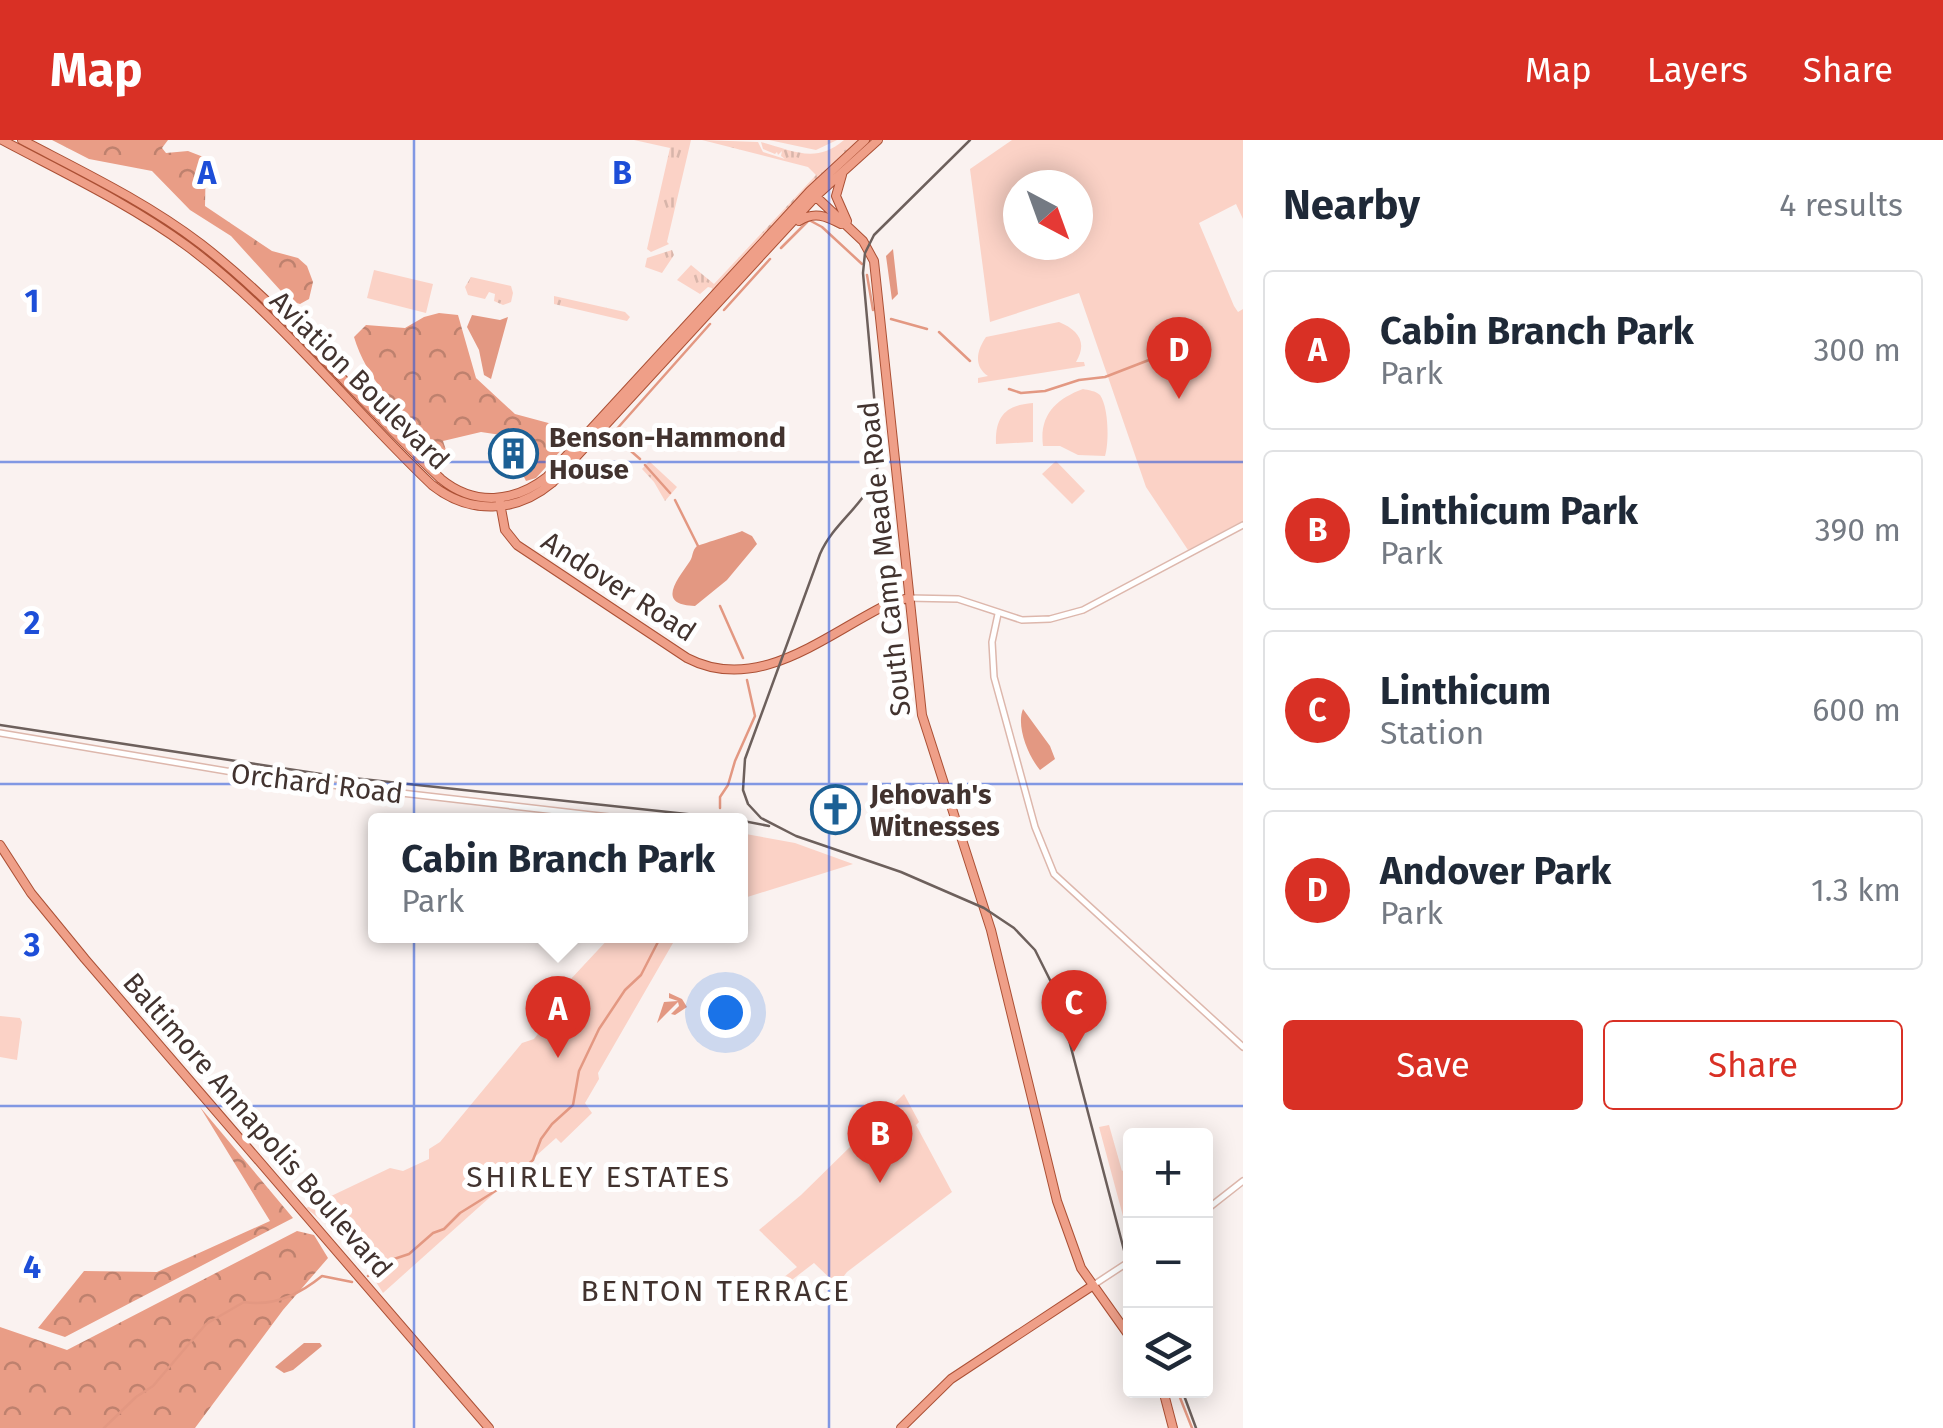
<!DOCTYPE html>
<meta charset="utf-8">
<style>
body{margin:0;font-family:"Fira Sans",sans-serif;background:#f2f2f3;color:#1f2937}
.controls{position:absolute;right:30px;bottom:30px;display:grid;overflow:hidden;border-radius:10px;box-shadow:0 5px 25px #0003}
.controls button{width:90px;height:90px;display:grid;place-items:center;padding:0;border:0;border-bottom:2px solid #e0e1e3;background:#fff;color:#1f2937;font:50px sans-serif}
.compass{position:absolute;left:1003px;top:30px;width:90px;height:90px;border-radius:50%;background:#fff;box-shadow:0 5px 25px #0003;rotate:139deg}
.you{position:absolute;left:725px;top:872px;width:35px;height:35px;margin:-25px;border:8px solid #fff;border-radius:50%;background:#1a73e8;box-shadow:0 0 0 15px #1a73e833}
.badge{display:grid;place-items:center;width:65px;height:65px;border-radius:50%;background:#d93025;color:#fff;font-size:32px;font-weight:700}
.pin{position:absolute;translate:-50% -82px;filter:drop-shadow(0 2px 5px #0008)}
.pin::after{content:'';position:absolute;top:52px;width:35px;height:30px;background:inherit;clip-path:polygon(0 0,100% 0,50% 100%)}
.popup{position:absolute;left:368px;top:673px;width:380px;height:130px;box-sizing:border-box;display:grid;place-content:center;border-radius:10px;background:#fff;filter:drop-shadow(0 2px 8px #0005);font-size:32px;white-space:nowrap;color:#747a83}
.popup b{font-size:38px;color:#1f2937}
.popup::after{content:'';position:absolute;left:50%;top:100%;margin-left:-20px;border:20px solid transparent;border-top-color:#fff}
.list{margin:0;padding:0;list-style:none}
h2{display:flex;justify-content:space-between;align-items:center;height:130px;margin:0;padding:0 40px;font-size:42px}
h2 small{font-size:32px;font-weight:400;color:#747a83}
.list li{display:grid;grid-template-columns:65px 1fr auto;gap:30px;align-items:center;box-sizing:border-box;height:160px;margin:0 20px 20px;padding:0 20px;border:2px solid #e0e1e3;border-radius:10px}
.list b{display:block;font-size:38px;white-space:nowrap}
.list p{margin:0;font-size:32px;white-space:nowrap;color:#747a83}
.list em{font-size:32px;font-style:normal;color:#747a83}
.actions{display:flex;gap:20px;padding:30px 40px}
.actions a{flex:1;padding:22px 0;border:2px solid #d93025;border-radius:10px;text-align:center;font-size:35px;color:#d93025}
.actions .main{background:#d93025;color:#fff}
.icon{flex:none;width:55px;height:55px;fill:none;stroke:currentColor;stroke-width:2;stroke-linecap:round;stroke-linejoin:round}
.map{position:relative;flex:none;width:1243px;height:1288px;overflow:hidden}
header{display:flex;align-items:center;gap:60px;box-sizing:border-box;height:140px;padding:0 50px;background:#d93025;color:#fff}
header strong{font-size:48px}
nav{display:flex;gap:55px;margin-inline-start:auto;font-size:35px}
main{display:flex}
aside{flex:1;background:#fff}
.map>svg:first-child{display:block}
</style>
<header>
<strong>Map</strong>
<nav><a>Map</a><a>Layers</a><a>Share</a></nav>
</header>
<main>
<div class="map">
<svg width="1243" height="1288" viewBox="0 0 1243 1288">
<defs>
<pattern id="grass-tufts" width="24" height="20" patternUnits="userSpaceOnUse" patternTransform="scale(2.5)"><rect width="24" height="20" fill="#fbd2c6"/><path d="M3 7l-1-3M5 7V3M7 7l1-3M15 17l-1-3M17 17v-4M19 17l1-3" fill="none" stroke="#d8b5aa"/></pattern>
<pattern id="forest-crowns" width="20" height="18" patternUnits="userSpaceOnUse" patternTransform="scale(2.5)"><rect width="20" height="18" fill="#e99d86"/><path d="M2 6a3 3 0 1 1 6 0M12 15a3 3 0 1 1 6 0" fill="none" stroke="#be816e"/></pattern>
</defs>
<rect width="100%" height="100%" fill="#faf2f0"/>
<path fill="url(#grass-tufts)" d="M634,0h57l-24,102 2,2 -18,8 -4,-3 23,-101z
M702,0l56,2 5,10 22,7 -4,-3 1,-5 -4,4 -1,-3 -2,2 -12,-5 -2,-7c33,9 55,22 83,-2h16l-38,34 -111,119 1,-5 -4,-1 -8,7 -23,-14 14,-15 23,19 102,-109 -8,-8z
M769,0h68l-21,10z
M672,110l2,5 -12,18 -17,-6 2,-9z
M471,137l40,9 2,7 -2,9 -8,3 -9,-4 1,-7 -6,-2 -4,7 -17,-4 -3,-8z
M554,156l71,16 5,5 -3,4 -73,-17z
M649,321l28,26 -12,14 -11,-19 -12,-13z"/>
<path fill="url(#forest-crowns)" d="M52,0h116l-6,8 4,5 22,-2 18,7 -1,48 67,45 26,7 9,8 6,16 -4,17 -9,5 -10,-3 -59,-65 -41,-26 -38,-39 -63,-12z
M439,173l19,2 18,63 39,36 52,14 7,8 -38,42 -10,3 -9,-18 6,-5 -10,-28 -12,5 -20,-3 -38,9 4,12 -6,9 -5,-1 -4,-13 2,-8 -9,4c-26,-34 -59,-66 -71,-107l12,-12 39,3 19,-11z
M200,967l93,111 -228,119 -27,-9 46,-57 73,1 113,-51z
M297,1091l17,4 14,23 -45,52 -88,118h-195v-101l67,23z"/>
<path fill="#fbd2c6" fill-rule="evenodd" d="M1012,0h231v79l-7,-15 -37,19 35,83 4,6 5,-3v212l-55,29 -42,-63 -67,-194 -89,29 -20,-153zM1018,45h60v60h-60z
M374,130l59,14 -7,29 -59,-15z
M1059,182c19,8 29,20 17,40h8l1,4 -107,17v-5l10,-2c-15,-10 -11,-26 -2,-39z
M1083,249c5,1 13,2 17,6 9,13 9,48 5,61l-27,-1 -18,-9h-17c-4,-31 13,-47 40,-57z
M1033,263v39l-37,2c-1,-28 10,-39 37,-41z
M1056,321l29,30 -13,13 -30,-30z
M740,693l55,10 58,21 -112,35z
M611,796h66l-79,137 1,6 -14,24 7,10 -31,30 -5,-5 -173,155 -12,-19 2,-3 -19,-24 -48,-39 84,-40 13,3 26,-12v-10l11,-7 82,-99 12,-4 33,-42 2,-16z
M0,876l20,2 2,4 -5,38 -17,-3z
M904,954l15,28 -3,3 36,67 -105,80 -10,13 -23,-22 -30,23 -5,-5 18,-14 -38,-37 42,-35z
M1109,985l13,46 7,-4 1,6v69l-31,-115z"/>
<path fill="#e39882" d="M893,109l5,45 -6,6 -6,-44z
M472,175l28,5 8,-3 -17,62 -7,-4 -5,-25 -12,-23z
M742,391l10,5 5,8 -30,36 -32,26c-40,-1 -17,-27 -5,-45 3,-4 2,-11 7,-15 2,-1 38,-12 45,-15z
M1023,569l27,37 5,13 -15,11c-12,-14 -24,-44 -17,-61z
M669,853l13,6 5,8 -12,8 -4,-1 8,-8 -1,-4 -21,21 7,-21 14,-1 -9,-3z
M304,1203h16l2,3 -29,24 -9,3 -9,-6z"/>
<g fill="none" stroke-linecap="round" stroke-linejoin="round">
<path stroke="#e39882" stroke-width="2.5" d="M781,108l28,-28 13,7 40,37
M867,135l6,35
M724,170l46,-51
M891,179l36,10
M939,192l31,29
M1009,249l12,4 24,-2 34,-11 26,-3 62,-24
M640,319l-24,-21 -1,-7 95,-107
M645,325l25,28
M675,360l24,48
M720,466l23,52
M720,668v-11l8,-12 7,-24 20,-45 -8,-36
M368,1136l26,-17 15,-5 24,-21 11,-4 16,-16 45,-28 28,-25 8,-21 11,-15 21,-19 6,-34 20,-42 26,-39 16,-15 20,-39
M1128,1180l2,3
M1177,1250l15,38
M104,1288l32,-31 17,-11 53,-62 38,-22c30,5 56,-8 78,-26l30,6"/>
<defs>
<path id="minor" d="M908,458l50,1 64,21 28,-1 33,-9 160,-85
M998,474l-6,28 2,35 41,150 19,47 189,173
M0,593l262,44 373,43
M1206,1070l37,-29
M1092,1146l38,-25"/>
<path id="major" d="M2,0c62,33 128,64 185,106 89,66 164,162 245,239 38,30 84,28 120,-2l264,-287 62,-56
M22,0c61,32 124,62 179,104 88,68 159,159 240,235 33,27 73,24 106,-2l263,-286 55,-51
M842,35l-6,21 11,25
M810,51l53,50 11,20 48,454 69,215 66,271 24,67 49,69
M799,81c15,-10 27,-5 42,3
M500,363l5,27 12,15 170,113c71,37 138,-23 201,-54l20,-6
M0,705l31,48 54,66 404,469
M1163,1250l10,38
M901,1288l50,-49 141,-93"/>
</defs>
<use href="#minor" stroke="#ddb7ac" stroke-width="8"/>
<use href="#major" stroke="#ab5035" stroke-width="10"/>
<use href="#minor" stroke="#fff" stroke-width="5"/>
<use href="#major" stroke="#ef9f88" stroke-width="8"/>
<path stroke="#6d605c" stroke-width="2.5" d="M970,0l-96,95 -9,18 -2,20 16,179c1,46 -42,63 -59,102l-75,205 -2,31 5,14 13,14 35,18 105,36 83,36 30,20 21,22 22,44 73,279
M0,585l334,51 399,43 36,7
M1182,1250l14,38"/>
</g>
<path fill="none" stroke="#1d4ed8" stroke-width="2.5" stroke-opacity="0.55" d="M414,0v1288M829,0v1288M0,322h1243M0,644h1243M0,966h1243"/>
<defs>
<symbol id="building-ring" viewBox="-11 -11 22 22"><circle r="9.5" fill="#fff" stroke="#1c6095" stroke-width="1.5"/><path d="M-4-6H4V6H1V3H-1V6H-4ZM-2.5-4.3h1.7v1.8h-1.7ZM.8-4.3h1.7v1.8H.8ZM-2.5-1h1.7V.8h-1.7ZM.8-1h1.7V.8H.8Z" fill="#1c6095"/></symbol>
<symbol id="church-ring" viewBox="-11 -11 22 22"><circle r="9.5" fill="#fff" stroke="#1c6095" stroke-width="1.5"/><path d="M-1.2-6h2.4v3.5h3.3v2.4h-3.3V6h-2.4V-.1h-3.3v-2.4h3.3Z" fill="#1c6095"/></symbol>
</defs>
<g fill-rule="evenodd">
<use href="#building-ring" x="486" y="286" width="55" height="55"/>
<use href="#church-ring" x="808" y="642" width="55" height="55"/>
</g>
<g text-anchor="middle" stroke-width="10" stroke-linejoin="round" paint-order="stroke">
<g font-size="28" fill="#42332f" stroke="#fff">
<text transform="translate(360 240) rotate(45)" y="10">Aviation Boulevard</text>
<text transform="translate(884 419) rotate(-96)" y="10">South Camp Meade Road</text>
<text transform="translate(619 446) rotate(33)" y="10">Andover Road</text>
<text transform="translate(317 643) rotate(7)" y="10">Orchard Road</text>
<text transform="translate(258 985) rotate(49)" y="10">Baltimore Annapolis Boulevard</text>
</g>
<g font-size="28" font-weight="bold" fill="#42332f" stroke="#fff" text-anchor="start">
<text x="549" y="307">Benson-Hammond<tspan x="549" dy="32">House</tspan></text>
<text x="870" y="664">Jehovah's<tspan x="870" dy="32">Witnesses</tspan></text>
</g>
<g font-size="30" letter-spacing="2.5" fill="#42332f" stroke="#fff">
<text x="599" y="1047">SHIRLEY ESTATES</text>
<text x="716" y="1161">BENTON TERRACE</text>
</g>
</g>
<g font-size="32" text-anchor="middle" font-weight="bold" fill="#1d4ed8" stroke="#fff" stroke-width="10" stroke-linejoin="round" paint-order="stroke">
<text x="207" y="44">A</text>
<text x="622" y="44">B</text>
<text x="32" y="172">1</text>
<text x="32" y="494">2</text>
<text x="32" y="816">3</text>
<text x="32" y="1138">4</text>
</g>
</svg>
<div class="controls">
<button>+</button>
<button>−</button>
<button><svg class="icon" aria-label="layers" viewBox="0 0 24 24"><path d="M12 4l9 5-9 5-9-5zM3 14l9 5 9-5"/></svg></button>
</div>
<svg class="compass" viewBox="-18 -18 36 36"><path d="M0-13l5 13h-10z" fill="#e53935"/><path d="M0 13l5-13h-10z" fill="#747a83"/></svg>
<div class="you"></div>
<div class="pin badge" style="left:558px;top:918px">A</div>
<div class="popup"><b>Cabin Branch Park</b>Park</div>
<div class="pin badge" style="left:880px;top:1043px">B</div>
<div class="pin badge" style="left:1074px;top:912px">C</div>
<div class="pin badge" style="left:1179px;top:259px">D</div>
</div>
<aside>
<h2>Nearby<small>4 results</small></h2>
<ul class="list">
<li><span class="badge">A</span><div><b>Cabin Branch Park</b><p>Park</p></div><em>300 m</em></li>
<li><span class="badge">B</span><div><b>Linthicum Park</b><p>Park</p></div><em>390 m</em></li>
<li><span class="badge">C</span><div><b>Linthicum</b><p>Station</p></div><em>600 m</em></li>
<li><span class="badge">D</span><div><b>Andover Park</b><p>Park</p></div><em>1.3 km</em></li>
</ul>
<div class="actions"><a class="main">Save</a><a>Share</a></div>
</aside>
</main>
